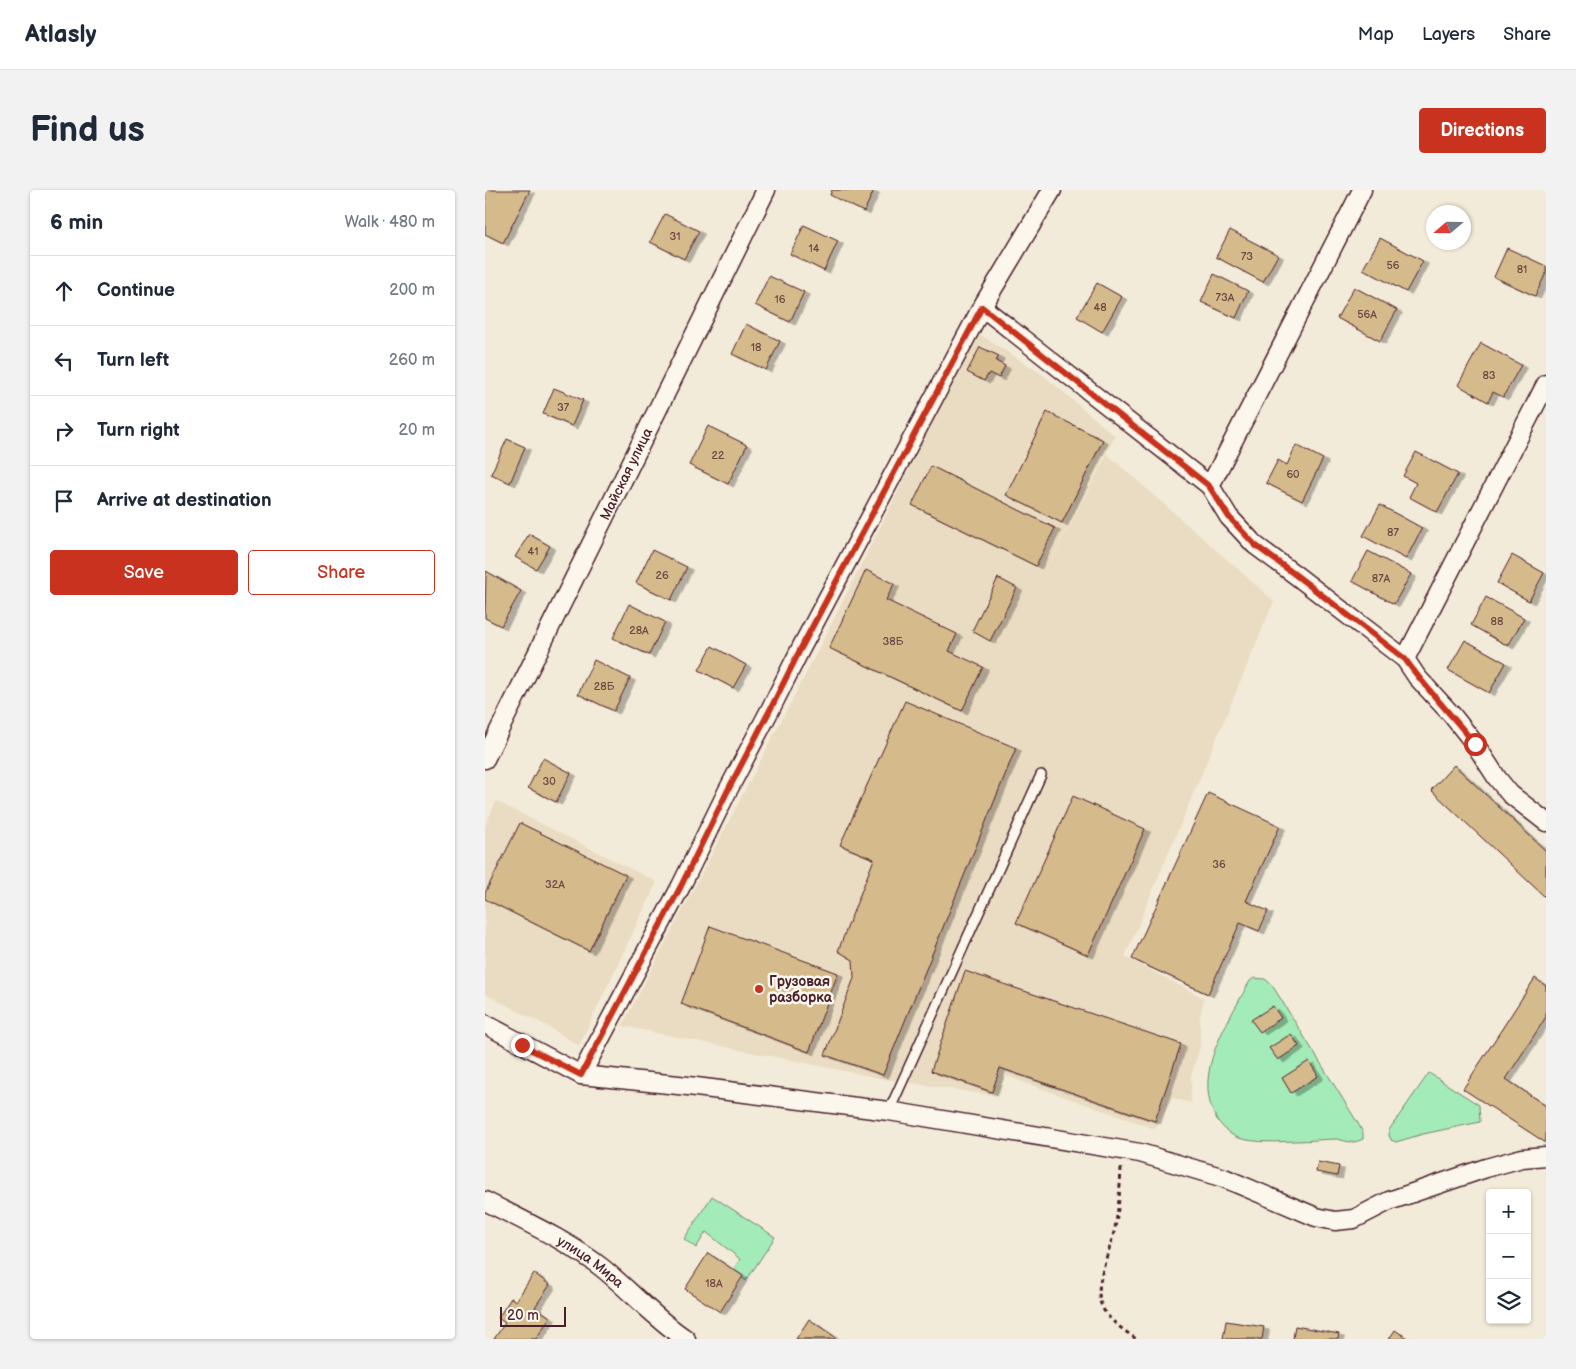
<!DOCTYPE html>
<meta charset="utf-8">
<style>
body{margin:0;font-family:"Balsamiq Sans",sans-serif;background:#f2f2f3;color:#1f2937}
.controls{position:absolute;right:15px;bottom:15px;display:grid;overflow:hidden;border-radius:5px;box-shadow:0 1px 4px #0004}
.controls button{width:45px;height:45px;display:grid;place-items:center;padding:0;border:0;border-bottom:1px solid #e0e1e3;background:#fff;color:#1f2937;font:25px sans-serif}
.compass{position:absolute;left:941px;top:15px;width:45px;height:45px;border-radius:50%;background:#fff;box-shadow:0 1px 4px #0004;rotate:250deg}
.scale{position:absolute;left:15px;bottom:12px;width:66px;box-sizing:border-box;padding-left:5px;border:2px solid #4a1f2b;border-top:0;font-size:14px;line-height:18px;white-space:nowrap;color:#4a1f2b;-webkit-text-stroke:4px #fbf7ec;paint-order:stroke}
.stop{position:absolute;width:15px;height:15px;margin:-11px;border:4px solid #c8321e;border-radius:50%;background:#fff}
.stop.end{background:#c8321e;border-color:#fff;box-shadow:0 1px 5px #0008}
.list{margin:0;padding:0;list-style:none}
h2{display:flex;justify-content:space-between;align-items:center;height:65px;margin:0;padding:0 20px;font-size:21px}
h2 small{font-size:16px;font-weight:400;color:#747a83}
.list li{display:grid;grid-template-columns:32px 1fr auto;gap:15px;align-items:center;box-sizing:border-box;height:70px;padding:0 20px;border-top:1px solid #e0e1e3}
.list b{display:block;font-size:19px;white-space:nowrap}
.list em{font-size:16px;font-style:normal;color:#747a83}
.actions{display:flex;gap:10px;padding:15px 20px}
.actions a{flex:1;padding:11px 0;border:1px solid #c8321e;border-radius:5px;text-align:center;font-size:18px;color:#c8321e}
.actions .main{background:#c8321e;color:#fff}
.icon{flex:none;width:28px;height:28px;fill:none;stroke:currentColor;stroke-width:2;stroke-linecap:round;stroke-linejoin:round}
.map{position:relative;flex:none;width:1061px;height:1149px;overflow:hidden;border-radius:5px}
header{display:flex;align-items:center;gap:30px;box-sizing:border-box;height:70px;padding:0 25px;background:#fff;border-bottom:1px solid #e0e1e3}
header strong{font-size:24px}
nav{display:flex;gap:28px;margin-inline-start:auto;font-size:18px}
.intro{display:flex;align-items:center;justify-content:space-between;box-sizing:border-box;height:120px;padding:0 30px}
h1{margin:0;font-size:35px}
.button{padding:12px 22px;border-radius:5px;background:#c8321e;color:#fff;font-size:18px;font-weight:700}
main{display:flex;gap:30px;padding:0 30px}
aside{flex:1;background:#fff;border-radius:5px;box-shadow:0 1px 4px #0004}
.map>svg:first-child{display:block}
</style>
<header>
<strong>Atlasly</strong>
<nav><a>Map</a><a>Layers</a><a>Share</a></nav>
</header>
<div class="intro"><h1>Find us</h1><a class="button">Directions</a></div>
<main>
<aside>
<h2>6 min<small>Walk · 480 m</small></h2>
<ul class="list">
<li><svg class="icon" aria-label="ahead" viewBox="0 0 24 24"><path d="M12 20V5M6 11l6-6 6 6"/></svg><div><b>Continue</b></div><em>200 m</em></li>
<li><svg class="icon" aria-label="left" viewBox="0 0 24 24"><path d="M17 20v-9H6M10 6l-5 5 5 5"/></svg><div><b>Turn left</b></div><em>260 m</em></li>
<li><svg class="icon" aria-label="right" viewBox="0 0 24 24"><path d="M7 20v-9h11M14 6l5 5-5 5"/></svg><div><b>Turn right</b></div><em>20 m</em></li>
<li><svg class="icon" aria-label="arrive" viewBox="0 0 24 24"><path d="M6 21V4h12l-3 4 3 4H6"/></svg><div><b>Arrive at destination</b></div></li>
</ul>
<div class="actions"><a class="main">Save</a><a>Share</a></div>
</aside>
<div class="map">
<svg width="1061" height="1149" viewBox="0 0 1061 1149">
<defs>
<filter id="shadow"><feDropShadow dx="5.5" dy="3" stdDeviation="0" flood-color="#0004"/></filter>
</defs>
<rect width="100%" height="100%" fill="#f3ebd9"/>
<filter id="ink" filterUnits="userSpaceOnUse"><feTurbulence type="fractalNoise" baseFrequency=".02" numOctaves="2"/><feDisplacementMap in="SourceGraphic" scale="10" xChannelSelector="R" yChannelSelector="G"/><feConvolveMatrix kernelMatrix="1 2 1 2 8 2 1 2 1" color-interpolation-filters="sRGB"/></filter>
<g filter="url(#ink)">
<path fill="#eadcc2" d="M493,143l64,41 73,62 -77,149 69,-131 167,147 -149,356 79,41 -4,19v30l-9,29v27l-18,-5 -18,31 -149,-53 -10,20 -112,-17 -262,-53 194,-372z
M11,611l161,81 -78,164 -32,-20 -62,-32v-168z"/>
<path fill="#a3ebb8" stroke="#768572" d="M769,788l11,1 7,6 87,140 4,8v6c-4,2 -7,3 -11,3 -5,0 -10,-2 -15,-3 -13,0 -28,2 -42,2 -18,1 -39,2 -57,-3 -10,-4 -19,-14 -24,-24 -20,-43 13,-90 33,-128l3,-5z
M944,883l50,32 1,17 -57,12 -27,8 -5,-2 -2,-5v-5z
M227,1006l63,41 -29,44 -13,-11 7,-11 -34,-27 -10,16 -12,-9z"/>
<path fill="#d5ba8b" stroke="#4a1f2b" filter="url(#shadow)" d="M0,0h45l-27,53 -18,-9z
M347,0h42l-10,22 -34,-17z
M180,24l34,17 -15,28 -34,-17z
M319,35l34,16 -14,30 -34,-17z
M745,40l48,25 -15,27 -47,-25z
M895,48l43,23 -17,31 -43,-23z
M1022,58l39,18v7l-11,23 -41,-19z
M729,84l34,17 -12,27 -35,-16z
M284,86l35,16 -14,30 -35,-17z
M612,93l25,14 -20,35 -25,-15z
M869,97l43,23 -17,31 -43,-23z
M261,134l34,17 -14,29 -34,-16z
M996,153l40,22 -18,32 -10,-5 -5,10 -30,-17z
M495,157l19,9 -3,5 9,5 -6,12 -10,-5 -5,8 -17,-9z
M69,198l29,12 -11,26 -29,-12z
M562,222l56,28 -41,83 -56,-28z
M223,236l39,19 -19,39 -39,-19z
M22,249l18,8 -15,36 -19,-9z
M811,255l27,14 -21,42 -36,-18 12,-23 9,5z
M931,262l42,22 -21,38 -28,-15 7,-14 -13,-7z
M446,276l124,62 -19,38 -124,-61z
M895,315l42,23 -16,31 -43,-23z
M44,344l21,12 -14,23 -21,-12z
M167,360l35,17 -16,33 -35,-17z
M883,361l43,23 -17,30 -42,-23z
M1027,365l32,18 -15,28 -32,-18z
M381,380l28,14 -8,16 71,34 -8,17 34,16 -21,44 -133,-63z
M1,381l35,20 -20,35 -16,-8z
M513,388l19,10 -27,53 -18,-10z
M1001,407l38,21 -16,28 -37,-21z
M144,414l36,18 -16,33 -36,-17z
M980,450l41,23 -17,30 -41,-23z
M227,456l34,19 -13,23 -34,-18z
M109,470l36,18 -16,33 -36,-17z
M420,511l111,47 -133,327 -58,-20 29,-77 -1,-18 -15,-9 36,-92 -34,-14z
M58,568l28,15 -15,29 -28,-14z
M969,575l92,86v47l-115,-108z
M723,603l72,33 -34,75 22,10 -9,20 -19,-8 -32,71 -76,-35z
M588,606l72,33 -57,126 -72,-32z
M35,633l106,52 -37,76 -104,-52v-6z
M225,736l128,47 -29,79 -128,-48z
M480,781l216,73 -26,77 -155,-53 -8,24 -61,-21z
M1050,788l11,8v31l-40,62 40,27v37l-83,-54z
M788,816l8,12 -21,14 -9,-12z
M806,844l8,12 -21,14 -9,-12z
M824,871l9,15 -27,17 -9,-15z
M833,972l21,4 -2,10 -21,-4z
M223,1063l35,23 -23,36 -35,-23z
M49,1083l16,12 -15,22 15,10 -14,22h-42l11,-16 -7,-5 13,-20 5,3z
M324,1129l26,18 -1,2h-38z
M741,1131l38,6 -2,12h-39z
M810,1136l44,8 -1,5h-45z
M910,1140l13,9h-19z"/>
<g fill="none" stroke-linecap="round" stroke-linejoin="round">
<defs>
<path id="service" d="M404,921l152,-336"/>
<g id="minor">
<path d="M497,117l228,179 19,31 26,28 42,31 108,83 12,18 35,38 23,29 22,34 13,16 36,28"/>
<path d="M725,296l152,-296"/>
<path d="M920,469l141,-275"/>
<path id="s1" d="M0,569l281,-569"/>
<path d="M0,834l96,51 100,-189 46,-94 44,-84 29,-58 182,-343 70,-117"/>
<path d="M96,885l107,11 201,25 251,42 84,25 92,39 19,4 19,-2 35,-18 97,-33 36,-10 24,-2"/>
<path id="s2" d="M0,1011c39,20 81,39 116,66 29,23 54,52 85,72"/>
</g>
</defs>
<use href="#service" stroke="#4a1f2b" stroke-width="12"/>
<use href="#minor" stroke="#4a1f2b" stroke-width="21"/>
<path stroke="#4a1f2b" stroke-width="3" stroke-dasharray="4 4" stroke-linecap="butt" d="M636,978c-1,18 -2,37 -5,54 -3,23 -23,62 -15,82 5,15 23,26 35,35"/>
<use href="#service" stroke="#fbf7ec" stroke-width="9"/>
<use href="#minor" stroke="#fbf7ec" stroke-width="18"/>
</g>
</g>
<g fill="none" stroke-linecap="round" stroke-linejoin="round" filter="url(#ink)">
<path stroke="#c8321e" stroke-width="6" d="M37,855l59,30 100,-189 46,-94 44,-84 29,-58 182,-343 227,179 20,31 26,28 42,31 108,83c21,30 47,56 70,85"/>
</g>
<circle fill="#c8321e" stroke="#fbf7ec" stroke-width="2" cx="274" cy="799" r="5"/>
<g text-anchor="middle" stroke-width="5" stroke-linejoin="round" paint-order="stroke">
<g font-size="11" fill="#6d4643">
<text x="190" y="50">31</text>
<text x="329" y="62">14</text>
<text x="762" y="70">73</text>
<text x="908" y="79">56</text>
<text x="1037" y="83">81</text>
<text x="740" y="111">73А</text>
<text x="295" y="113">16</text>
<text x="615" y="121">48</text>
<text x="882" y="128">56А</text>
<text x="271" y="161">18</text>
<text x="1004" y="189">83</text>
<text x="78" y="221">37</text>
<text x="233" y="269">22</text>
<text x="808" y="288">60</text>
<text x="908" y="346">87</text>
<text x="48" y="365">41</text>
<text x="177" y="389">26</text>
<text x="896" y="392">87А</text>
<text x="1012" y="435">88</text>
<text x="154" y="444">28А</text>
<text x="408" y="455">38Б</text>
<text x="119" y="500">28Б</text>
<text x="64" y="595">30</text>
<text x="734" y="678">36</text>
<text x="70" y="698">32А</text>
<text x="229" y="1097">18А</text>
</g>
<g font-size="14" fill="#4a1f2b" stroke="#fbf7ec">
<text dy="5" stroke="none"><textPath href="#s1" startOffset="318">Майская улица</textPath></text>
<text dy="5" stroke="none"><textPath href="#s2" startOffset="122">улица Мира</textPath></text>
</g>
<g font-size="14" font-weight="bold" fill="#4a1f2b" stroke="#fbf7ec" text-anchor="start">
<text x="284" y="796">Грузовая<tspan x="284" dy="16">разборка</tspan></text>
</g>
</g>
</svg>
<div class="controls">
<button>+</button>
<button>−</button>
<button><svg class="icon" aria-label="layers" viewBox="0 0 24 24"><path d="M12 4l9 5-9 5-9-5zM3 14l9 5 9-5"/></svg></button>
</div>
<svg class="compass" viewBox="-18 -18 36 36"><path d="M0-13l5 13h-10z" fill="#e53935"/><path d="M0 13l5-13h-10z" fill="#747a83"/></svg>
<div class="scale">20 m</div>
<div class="stop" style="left:990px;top:554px"></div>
<div class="stop end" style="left:37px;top:855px"></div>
</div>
</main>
